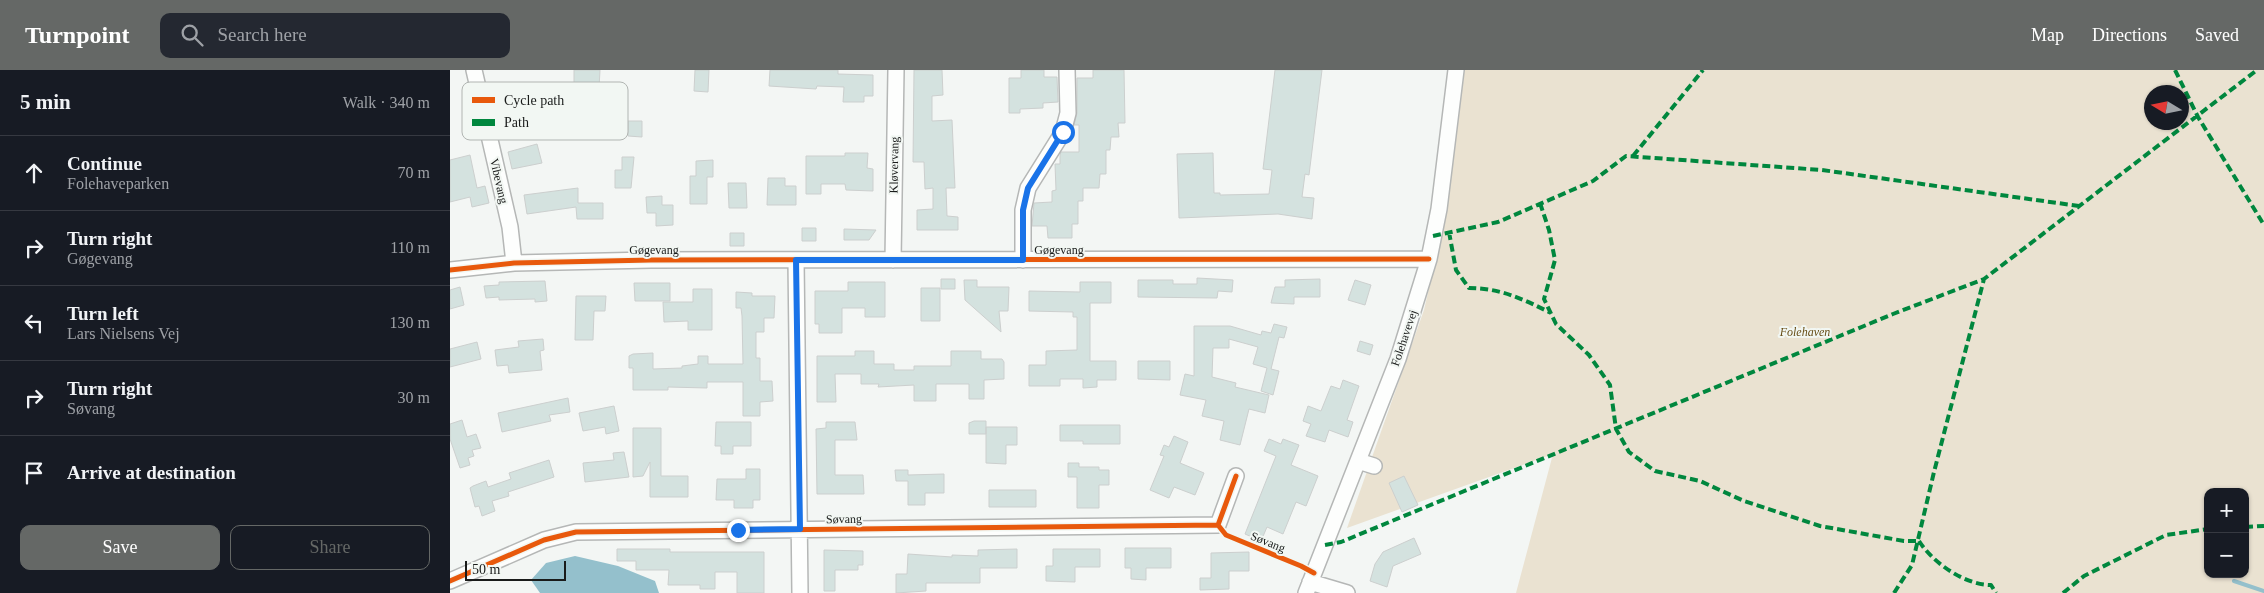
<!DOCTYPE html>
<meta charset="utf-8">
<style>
body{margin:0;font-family:Georgia,serif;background:#242831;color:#f1f3f6}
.controls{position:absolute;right:15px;bottom:15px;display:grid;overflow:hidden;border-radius:10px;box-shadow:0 1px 4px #0004}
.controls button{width:45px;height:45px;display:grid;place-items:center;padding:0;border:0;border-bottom:1px solid #363941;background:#171b24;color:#f1f3f6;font:25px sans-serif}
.compass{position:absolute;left:1694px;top:15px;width:45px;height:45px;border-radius:50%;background:#171b24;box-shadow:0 1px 4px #0004;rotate:280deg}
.scale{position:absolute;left:15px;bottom:12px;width:101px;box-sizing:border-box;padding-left:5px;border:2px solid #191b1a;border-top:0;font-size:14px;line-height:18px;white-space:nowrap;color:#191b1a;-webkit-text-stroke:4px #f2f7f3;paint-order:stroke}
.stop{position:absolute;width:15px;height:15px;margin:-11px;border:4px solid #1a73e8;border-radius:50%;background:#fff}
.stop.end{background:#1a73e8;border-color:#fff;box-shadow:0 1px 5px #0008}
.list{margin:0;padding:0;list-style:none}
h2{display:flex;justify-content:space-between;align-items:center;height:65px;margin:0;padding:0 20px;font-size:21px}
h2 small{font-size:16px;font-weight:400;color:#9ea1a6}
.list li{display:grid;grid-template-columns:32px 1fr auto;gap:15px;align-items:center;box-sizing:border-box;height:75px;padding:0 20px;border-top:1px solid #363941}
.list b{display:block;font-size:19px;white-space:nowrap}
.list p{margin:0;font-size:16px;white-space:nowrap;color:#9ea1a6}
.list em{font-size:16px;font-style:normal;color:#9ea1a6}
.actions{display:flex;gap:10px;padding:15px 20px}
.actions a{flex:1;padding:11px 0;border:1px solid #656866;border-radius:10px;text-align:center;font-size:18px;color:#656866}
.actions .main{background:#656866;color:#fff}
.icon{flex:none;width:28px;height:28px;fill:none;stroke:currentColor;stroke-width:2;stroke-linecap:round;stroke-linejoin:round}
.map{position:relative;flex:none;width:1814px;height:523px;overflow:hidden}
header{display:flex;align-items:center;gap:30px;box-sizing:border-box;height:70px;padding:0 25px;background:#656866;color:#fff}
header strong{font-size:24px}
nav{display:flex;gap:28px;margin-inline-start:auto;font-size:18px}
.search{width:350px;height:45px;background:#242831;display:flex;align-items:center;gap:12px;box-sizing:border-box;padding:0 18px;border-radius:10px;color:#9ea1a6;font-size:19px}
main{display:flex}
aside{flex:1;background:#171b24}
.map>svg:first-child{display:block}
</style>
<header>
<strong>Turnpoint</strong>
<div class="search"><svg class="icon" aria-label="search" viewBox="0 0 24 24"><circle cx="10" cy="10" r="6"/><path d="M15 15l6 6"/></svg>Search here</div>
<nav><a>Map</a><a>Directions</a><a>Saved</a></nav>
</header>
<main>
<aside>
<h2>5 min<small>Walk · 340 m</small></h2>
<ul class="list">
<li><svg class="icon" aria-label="ahead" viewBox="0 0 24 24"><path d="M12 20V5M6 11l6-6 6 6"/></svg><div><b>Continue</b><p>Folehaveparken</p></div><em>70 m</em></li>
<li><svg class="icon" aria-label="right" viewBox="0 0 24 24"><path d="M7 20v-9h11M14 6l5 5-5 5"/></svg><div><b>Turn right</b><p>Gøgevang</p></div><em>110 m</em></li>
<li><svg class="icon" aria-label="left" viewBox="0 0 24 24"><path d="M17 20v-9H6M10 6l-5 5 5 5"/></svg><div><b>Turn left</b><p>Lars Nielsens Vej</p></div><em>130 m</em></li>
<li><svg class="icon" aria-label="right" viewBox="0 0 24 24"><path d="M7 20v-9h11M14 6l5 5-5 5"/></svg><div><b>Turn right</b><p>Søvang</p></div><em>30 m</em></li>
<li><svg class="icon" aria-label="arrive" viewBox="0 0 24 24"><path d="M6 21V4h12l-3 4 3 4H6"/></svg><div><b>Arrive at destination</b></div></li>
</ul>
<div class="actions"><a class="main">Save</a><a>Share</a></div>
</aside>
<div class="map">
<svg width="1814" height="523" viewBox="0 0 1814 523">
<rect width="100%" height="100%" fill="#f3f6f4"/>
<path fill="#eae2d1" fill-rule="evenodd" d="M1013,0h801v523h-748l37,-139 -206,74 77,-218 21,-92zM1702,22h30v30h-30zM1758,422h37v82h-37z"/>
<path fill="#94c0cc" d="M125,486l43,10 37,15 4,12h-119l-9,-13 15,-17z"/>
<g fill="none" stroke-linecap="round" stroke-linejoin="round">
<path stroke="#94c0cc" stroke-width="4" d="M1784,511l30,10"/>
</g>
<path fill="#d4e2df" stroke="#cccfce" d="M124,0h26l-1,18 -4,4 -17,-1v-4h-4z
M245,0h14l-1,22 -14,-1z
M320,0h68v4l35,1v21h-9v6h-21l1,-15 -27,-1 -1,3 -47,-3z
M464,0h28l1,25 -11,1v25l20,-1 3,68h-9l1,28 11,1v13h-41v-20l16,-1v-21l-8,1 -1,-27h-11z
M571,0h23v7h13l1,25 -15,1v5l-23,1v4h-11v-35h12z
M643,0h31l1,53h-7l1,14h-8l-1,13h-4v24h-6l-1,14h-16v13h-5v23h-6v14h-24l-1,-12h-15l2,-23 18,-1v-11l4,-1 -1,-26h5v-9l1,-3h18v-27h-5l3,-12v-35h16z
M825,0h47l-13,105 -4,-1 -3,23 12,1 -2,21 -34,-5 -99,4 -2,-64 36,-1 1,40h6v2l49,-1 3,-24 -9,-1z
M178,51h14v16l-14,-1z
M87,74l5,19 -30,6 -4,-17z
M395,83h23l-1,15 6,1v22l-27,-1 -1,-6h-24v10h-15v-38h39z
M20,85l7,33 8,-2 4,17 -17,4 -2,-10 -20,5v-42z
M172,87h12l-3,31h-16v-18h7z
M263,90v17h-6v27h-17v-28h6v-15z
M318,108h17v8h11v19h-29z
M278,113h18l1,25h-18z
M128,118v15h25v16h-26l-1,-12 -49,7 -3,-19z
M212,126v9h11v20l-17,1v-13h-9l-1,-16z
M352,158h14v13h-14z
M394,159l32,1 -7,10h-25z
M280,163h14v13h-14z
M747,208l36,2 -1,12 -14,-1 -1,7 -79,-1v-17h35v4h24z
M491,209h14v10h-14z
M870,209v18h-26v7l-23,-1 4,-16h10v-7z
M514,210h13v7h32l-1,24h-9l2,21 -36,-32z
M905,210l16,5 -6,20 -17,-5z
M95,211l2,20 -12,1v-3l-36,1v-3l-13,1 -2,-12 15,-1v-3z
M398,212h37v35h-20v-9h-23v25h-23v-9h-4v-33h33z
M630,212h31v21h-21v58h26v19h-19v7l-14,1v-9h-23v7h-31v-21h17v-14l31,-1v-33h-4v-5l-44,-1v-20l51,1z
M184,213h36v18h-35z
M10,217l4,18 -14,4v-19z
M471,218h19v33h-19z
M243,219h19v41h-24v-9l-24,1 -1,-20h30z
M286,222l16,1v3h23l-1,22h-10v14h-8v26h4v23h12l1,20 -13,1v14h-17v-34h-36v6l-39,-1v3h-35v-22h-4v-12l4,-2 20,-1v16l29,-1v-2l16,-2v-8h10v8h35l-1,-48 -1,-8h-5z
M126,226h30l-1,15h-11l-1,29h-18z
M824,254l13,3 -3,11 -5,-1 -8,32 8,2 -6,24 -12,-4 6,-23 -14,-4 5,-17 -29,-8v9h-16l-1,29 24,6 -1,4 34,8 -4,18 -16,-4 -9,36 -20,-5 4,-19 -22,-5 4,-16 -26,-5 5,-21 9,2v-50h36l31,9 1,-4 9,2z
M93,269l1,11 -4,1 2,19 -33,3 -1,-8 -11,1 -2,-16 24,-3 -1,-6z
M910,271l13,4 -3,10 -13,-4z
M27,272l4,17 -31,8v-18z
M405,281h19v13h20v6h20v-4h37v-15h30v8h21l2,3v17l-20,1v19h-15v-15h-33v17h-22v-16l-36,2 1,-3h-18v-10h-26l1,28h-19v-46h38z
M688,291h32v19l-32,-1z
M893,310l16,6 -12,34 6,2 -5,15 -19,-7 -4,12 -19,-6 5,-12 -8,-3 5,-15 13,5 10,-25 9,3z
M118,328l2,14 -21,3 2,6 -49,11 -4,-19z
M164,336l5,25 -13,3 -1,-7 -22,4 -4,-18z
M12,350l5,17 9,-3 5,14 -9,2 2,6 -6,2 2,7 -10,3 -10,-29v-15z
M524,351h12v13h-17v-11z
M266,352h35v24h-18v8h-12v-8h-6z
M376,352h29l2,18h-22v35h28l1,19h-47l-1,-65 10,-1z
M610,355h60v19h-37v-3h-23z
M536,357h31v18h-11v19l-20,-1z
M183,358h28v48h27v21h-38v-35l-7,14 -10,1z
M724,366l14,6 -8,21 24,10 -9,22 -21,-8 -5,11 -19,-8 14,-34 -4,-1 4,-10 5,2z
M819,369l12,5 2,-5 16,6 -8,20 27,11 -12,30 -10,-4 -13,32 -16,-7 -6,14 -16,-7 31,-78 -12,-5z
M174,382l5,25 -44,5 -2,-19 31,-3 -1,-7z
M99,390l5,17 -46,15 1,4 -17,5 3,10 -13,5 -3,-10 -4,1 -5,-19 3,-2 13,-5 2,6 23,-8 -2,-6z
M618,393h11v4h20v3h10v15h-10v23h-22v-31h-9z
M296,399h14v31h-7v8h-19v-8h-18l1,-21h29z
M445,400h13v5l36,-1v19h-19v12h-17v-24h-12z
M954,406l14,29 -16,7 -13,-29z
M539,420h47v17h-47z
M964,468l7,16 -28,12 -6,21 -17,-6 5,-17 8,-12z
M675,478h46v20h-25v12l-15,-1v-11h-6z
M167,479h53v3h94v41h-27v-21h-22v17h-15v-4h-32l1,-15h-33v-9h-19z
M567,479v19h-37v15h-54v8l-30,2v-19h11l1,-20 44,3v-2l26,1v-6z
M603,479h47v18h-25v15l-29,-1v-15h7z
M374,480l39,1v14h-5v5h-23v21h-11z
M799,482v19h-20v18l-29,1v-12h11v-25z"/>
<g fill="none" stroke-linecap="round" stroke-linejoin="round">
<defs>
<path id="minor" d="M24,0l36,157 4,36
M346,190l4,333
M443,190l3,-190
M573,190v-50l5,-22 35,-56 5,-19 -1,-43
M0,200l64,-7 137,-3 778,-1
M908,391l16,5
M0,511l94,-41 32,-8 642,-7 18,-49
M860,512l37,11
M856,523l92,-234 31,-100 10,-50 17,-139"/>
</defs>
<use href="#minor" stroke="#b5b7b6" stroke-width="18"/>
<use href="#minor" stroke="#fdfefd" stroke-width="15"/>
<path stroke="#00873e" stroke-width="4" stroke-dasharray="8 4" stroke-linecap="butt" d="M1725,0l23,47 66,108
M1183,86l70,-86
M1090,133l9,27 6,30 -11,39 12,25 33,31 21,30 6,44 13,23 26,19 45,10 44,20 76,25 84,15h15
M999,162l7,38 13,18c31,0 54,11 82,25
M983,166l65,-14 95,-41 33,-25 196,14 257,36
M1795,457l19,-1
M1469,471c14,22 46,44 72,44l5,8
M875,475l16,-3 552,-228 91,-35 273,-209
M1444,523l18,-28 22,-93 50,-193
M1613,523l21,-17 82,-41 42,-6"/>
<defs>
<path id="cycleway" d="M0,200l64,-7 137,-3 778,-1
M768,455l8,10 75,31 13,7
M0,511l94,-41 32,-8 642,-7 18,-49"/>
</defs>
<use href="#cycleway" stroke="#f2f7f3" stroke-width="8"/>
<use href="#cycleway" stroke="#e8590c" stroke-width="5"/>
</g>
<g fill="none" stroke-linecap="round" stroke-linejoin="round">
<path stroke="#1a73e8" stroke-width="6" d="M288,460l62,-1 -4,-269h227v-50l5,-22 35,-56"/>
</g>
<g text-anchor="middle" stroke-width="4" stroke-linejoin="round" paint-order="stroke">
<g font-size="12" fill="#191b1a" stroke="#f2f7f3">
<text transform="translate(444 95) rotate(-89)" y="4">Kløvervang</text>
<text transform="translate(49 111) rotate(77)" y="4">Vibevang</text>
<text x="204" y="184">Gøgevang</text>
<text x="609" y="184">Gøgevang</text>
<text transform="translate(954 268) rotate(-71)" y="4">Folehavevej</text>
<text transform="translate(394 449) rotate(-1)" y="4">Søvang</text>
<text transform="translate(818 472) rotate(22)" y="4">Søvang</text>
</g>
<g font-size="12" font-style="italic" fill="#674d16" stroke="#f2f7f3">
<text x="1355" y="266">Folehaven</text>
</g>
</g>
<rect x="12" y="12" width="166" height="58" rx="8" fill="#f2f7f3" stroke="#b1b5b2" stroke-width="1"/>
<rect x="22" y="27" width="23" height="6" fill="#e8590c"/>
<rect x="22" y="49" width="23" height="7" fill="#00873e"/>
<g font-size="14" fill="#191b1a">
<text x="54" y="35">Cycle path</text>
<text x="54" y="57">Path</text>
</g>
</svg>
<div class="controls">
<button>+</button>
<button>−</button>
</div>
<svg class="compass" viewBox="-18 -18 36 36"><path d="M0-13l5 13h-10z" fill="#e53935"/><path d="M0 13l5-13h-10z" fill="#9ea1a6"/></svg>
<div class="scale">50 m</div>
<div class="stop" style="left:613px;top:62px"></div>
<div class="stop end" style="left:288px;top:460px"></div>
</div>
</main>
